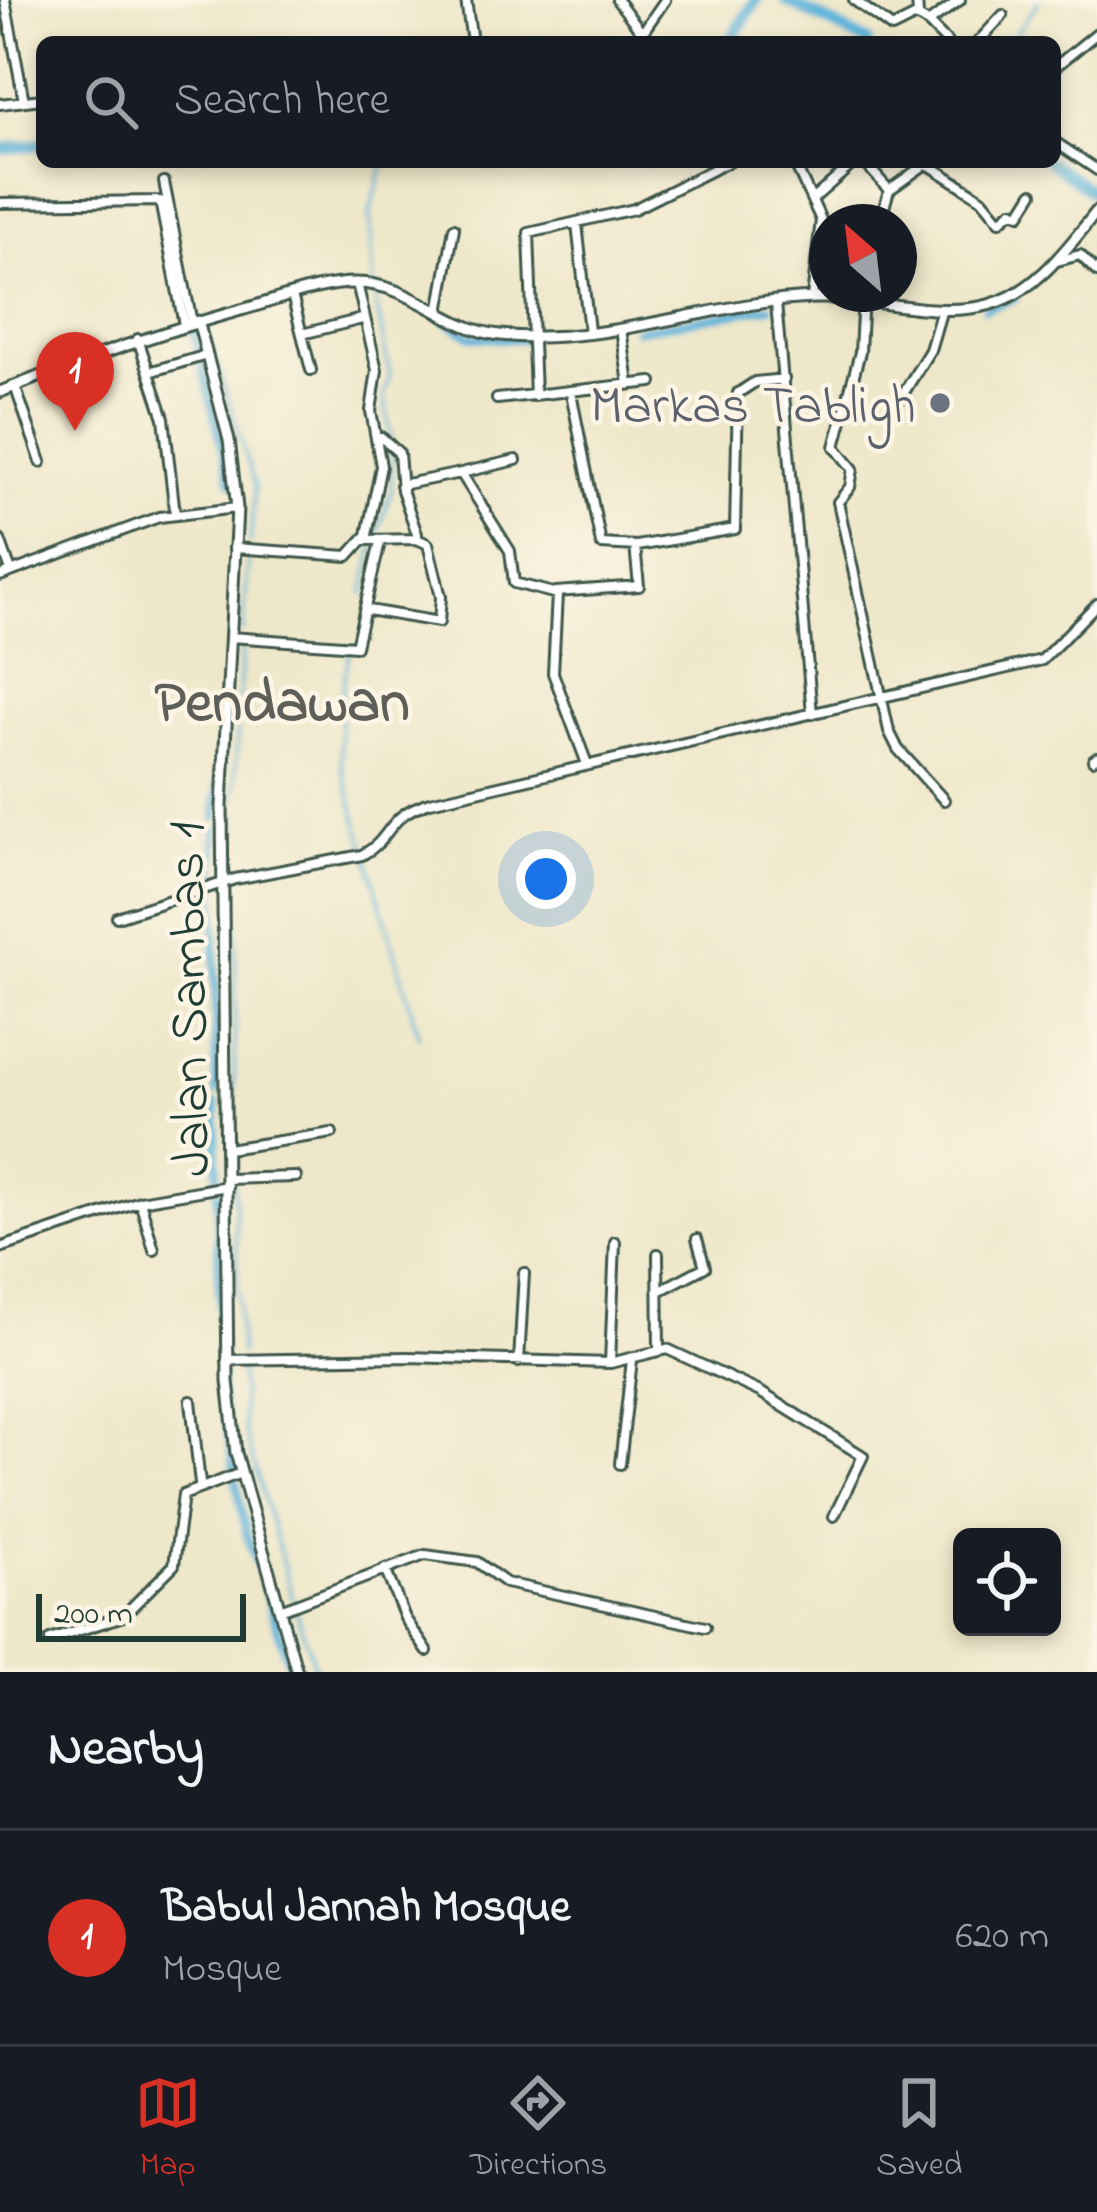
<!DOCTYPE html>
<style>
body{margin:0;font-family:"Indie Flower",sans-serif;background:#20242c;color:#f1f3f6}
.controls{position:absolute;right:36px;bottom:36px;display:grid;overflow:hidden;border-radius:18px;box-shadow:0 6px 18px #0003}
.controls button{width:108px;height:108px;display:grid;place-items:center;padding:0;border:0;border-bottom:3px solid #363941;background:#171b24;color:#f1f3f6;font:60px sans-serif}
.compass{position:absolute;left:809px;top:204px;width:108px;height:108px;border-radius:50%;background:#171b24;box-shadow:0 6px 18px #0003;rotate:332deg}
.scale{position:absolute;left:36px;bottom:30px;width:210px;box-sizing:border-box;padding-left:12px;border:6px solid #1f3d34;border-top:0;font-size:33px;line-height:42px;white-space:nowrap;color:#1f3d34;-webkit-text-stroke:9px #fcf5e5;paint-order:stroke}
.you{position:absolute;left:546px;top:879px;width:42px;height:42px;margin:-30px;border:9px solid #fff;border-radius:50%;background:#1a73e8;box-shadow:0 0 0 18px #1a73e833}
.badge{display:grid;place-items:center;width:78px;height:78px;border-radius:50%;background:#d93025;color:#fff;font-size:39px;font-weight:700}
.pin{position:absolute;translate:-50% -99px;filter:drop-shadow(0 3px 6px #0008)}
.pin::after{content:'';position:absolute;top:63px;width:42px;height:36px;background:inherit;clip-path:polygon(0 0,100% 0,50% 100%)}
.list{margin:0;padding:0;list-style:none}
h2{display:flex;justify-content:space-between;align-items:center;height:156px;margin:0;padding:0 48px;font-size:51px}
h2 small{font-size:39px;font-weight:400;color:#9ea1a6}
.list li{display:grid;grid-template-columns:78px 1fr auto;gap:36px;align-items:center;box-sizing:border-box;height:216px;padding:0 48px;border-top:3px solid #363941}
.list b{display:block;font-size:45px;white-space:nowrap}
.list p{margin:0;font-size:39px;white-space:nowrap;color:#9ea1a6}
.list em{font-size:39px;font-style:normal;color:#9ea1a6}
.icon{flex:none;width:66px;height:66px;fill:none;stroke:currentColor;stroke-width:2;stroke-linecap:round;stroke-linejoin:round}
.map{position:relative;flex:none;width:1097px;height:1672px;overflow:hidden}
.search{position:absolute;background:#171b24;box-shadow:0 6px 18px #0003;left:36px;right:36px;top:36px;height:132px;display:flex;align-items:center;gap:30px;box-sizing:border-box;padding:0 42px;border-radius:18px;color:#9ea1a6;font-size:45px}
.sheet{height:372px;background:#171b24}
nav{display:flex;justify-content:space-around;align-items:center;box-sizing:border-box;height:168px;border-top:3px solid #363941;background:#171b24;font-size:33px;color:#9ea1a6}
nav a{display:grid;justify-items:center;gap:6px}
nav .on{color:#d93025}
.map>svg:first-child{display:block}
</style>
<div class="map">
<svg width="1097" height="1672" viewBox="0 0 1097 1672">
<rect width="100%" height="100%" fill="#fcf5e5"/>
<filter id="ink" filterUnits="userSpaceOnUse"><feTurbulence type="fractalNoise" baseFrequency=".00833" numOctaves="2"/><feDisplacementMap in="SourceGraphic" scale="24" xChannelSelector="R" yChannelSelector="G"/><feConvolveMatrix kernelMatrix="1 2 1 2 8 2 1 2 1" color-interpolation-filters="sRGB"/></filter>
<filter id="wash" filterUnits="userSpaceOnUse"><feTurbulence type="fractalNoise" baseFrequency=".004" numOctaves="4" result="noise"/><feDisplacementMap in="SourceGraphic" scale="48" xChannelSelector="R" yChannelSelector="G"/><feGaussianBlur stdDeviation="2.7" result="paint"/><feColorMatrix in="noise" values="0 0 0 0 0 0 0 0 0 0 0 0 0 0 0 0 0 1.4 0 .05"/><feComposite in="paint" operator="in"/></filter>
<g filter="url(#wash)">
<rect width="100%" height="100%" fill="#eee7c9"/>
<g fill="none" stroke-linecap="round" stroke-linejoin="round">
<path stroke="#5eb4da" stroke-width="3" d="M1010,42l29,-42
M384,162l-14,52 4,78 16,84 -6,20 8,46
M205,325l50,161 -5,57
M377,535l14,-43 2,-41
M364,594l10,-49
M243,632l6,-77
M350,650l-10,50 1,64 78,273
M234,799l8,-155
M234,811l2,61
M233,1142l4,-258
M233,1154l7,200
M240,1365l4,64 49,170
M296,1610l20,62"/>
<path stroke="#5eb4da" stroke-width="8" d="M363,290l33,4
M299,298l53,-9
M985,309l30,-11
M446,321l25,16 51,3
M187,329l6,-2 6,24
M636,330l134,-23
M201,362l30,121
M216,818l4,-69
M215,878l1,-48
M215,890l1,202
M216,1104l1,77
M217,1193l4,203 13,73
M236,1480l10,52 46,140"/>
<path stroke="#5eb4da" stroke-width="12" d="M785,0l82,42
M730,42l26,-42
M0,149l42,-5
M490,162h34
M1049,162l48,33"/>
</g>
</g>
<g filter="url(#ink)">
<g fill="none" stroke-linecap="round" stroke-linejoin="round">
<defs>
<path id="minor" d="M5,0l19,101
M466,0l6,42
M617,0l27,35
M854,0l38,28 24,-12 12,7
M917,0l1,15
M636,42l29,-42
M947,42l-19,-19 32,-23
M978,42l25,-27
M1055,67l42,-34
M0,104l42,-5
M1055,142l42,28
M794,162l27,58 -9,78
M864,162l25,28
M926,163l56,36 18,22 12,-10 8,3 13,-21
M164,182l28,141
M814,198l41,-36
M0,203l160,-2 24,124
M864,222l20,-14 5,-18 38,-27
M577,224l12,107
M1057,261l23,-6 17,17
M863,294l-3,58 -25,95 18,22 -3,18 -12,15 51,229 9,18 46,51
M292,295l19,75
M776,303l36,411
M439,312l15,-84
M621,329l8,55
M302,334l60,-15
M138,339l26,79 11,96
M149,372l58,-17
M15,386l26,76
M571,393l30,151 36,2 98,-17 3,-136 17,-11 29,-3
M535,396l-6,-163 105,-24 94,-47
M497,399l155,-17
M900,399l30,-49 12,-41
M461,473l55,-13
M401,485l60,-12 49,78 4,32 43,11 -4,79 34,91
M0,540l11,31
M365,540l52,-1v-5l-15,-44 -3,-37 -18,-16
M234,548l114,8 19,-21 14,-69 -10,-55 6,-41 -20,-87
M0,576l159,-59 78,-9
M556,592l83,-6 -4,-40
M368,610l71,12 2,-25 -13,-53 -11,-5
M230,637l126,9 24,-104
M1093,760l4,-3
M117,917l118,-38 127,-24c32,-17 22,-39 68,-53l612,-142 55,-56
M227,1149l105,-16
M227,1179l69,-2
M140,1201l14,49
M0,1248l140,-47 87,-15
M658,1254l1,94
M661,1290l44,-23 -8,-28
M227,1360l181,-3 202,6 57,-14 93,43 103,64 -29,60
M519,1362l5,-89
M610,1363l5,-121
M191,1401l9,83
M620,1464l12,-104
M385,1569l20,49 22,33
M280,1610l145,-55 52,7 29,21 199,44
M50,1640l73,-24 51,-51 9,-70 58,-22"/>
<path id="tertiary" d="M198,321l31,119 8,68 -15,298 6,575 8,72 61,219
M0,392c80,-32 158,-59 241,-82 38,-10 76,-27 115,-27 56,0 91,47 144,52 107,12 210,-34 316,-37 55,-2 117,21 172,7 48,-12 80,-58 109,-94"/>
</defs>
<use href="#minor" stroke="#3e564a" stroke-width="14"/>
<use href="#tertiary" stroke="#3e564a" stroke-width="15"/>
<use href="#minor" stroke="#fff" stroke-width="8"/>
<use href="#tertiary" stroke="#fff" stroke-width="9"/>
</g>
</g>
<circle fill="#6b7280" stroke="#fcf5e5" stroke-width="4.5" cx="940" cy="403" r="12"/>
<g text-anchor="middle" stroke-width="9" stroke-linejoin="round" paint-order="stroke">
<g font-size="54" fill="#5b616d" stroke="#fcf5e5" text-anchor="end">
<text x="916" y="422">Markas Tabligh</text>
</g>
<g font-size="54" fill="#1f3d34" stroke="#fcf5e5">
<text transform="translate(186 999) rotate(-91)" y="19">Jalan Sambas 1</text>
</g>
<g font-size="60" font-weight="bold" fill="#5e5f58" stroke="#fcf5e5">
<text x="282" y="720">Pendawan</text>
</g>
</g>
</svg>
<div class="controls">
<button><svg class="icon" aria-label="locate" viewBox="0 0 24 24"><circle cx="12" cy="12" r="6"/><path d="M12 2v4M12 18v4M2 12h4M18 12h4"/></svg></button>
</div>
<svg class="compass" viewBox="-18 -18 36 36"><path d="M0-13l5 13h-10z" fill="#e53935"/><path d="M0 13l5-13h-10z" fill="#9ea1a6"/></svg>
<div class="scale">200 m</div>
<div class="you"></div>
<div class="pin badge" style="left:75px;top:431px">1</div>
<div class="search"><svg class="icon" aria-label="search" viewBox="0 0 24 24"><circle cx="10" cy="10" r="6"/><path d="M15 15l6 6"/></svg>Search here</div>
</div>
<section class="sheet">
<h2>Nearby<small></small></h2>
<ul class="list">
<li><span class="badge">1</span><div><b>Babul Jannah Mosque</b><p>Mosque</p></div><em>620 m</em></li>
</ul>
</section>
<nav>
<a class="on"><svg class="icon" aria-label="map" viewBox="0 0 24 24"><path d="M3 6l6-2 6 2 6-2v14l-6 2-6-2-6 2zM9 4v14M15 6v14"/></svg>Map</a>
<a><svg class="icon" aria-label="directions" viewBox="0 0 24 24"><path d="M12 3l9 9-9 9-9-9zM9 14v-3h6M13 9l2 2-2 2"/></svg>Directions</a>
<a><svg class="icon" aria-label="saved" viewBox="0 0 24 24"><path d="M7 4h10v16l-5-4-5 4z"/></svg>Saved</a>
</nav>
